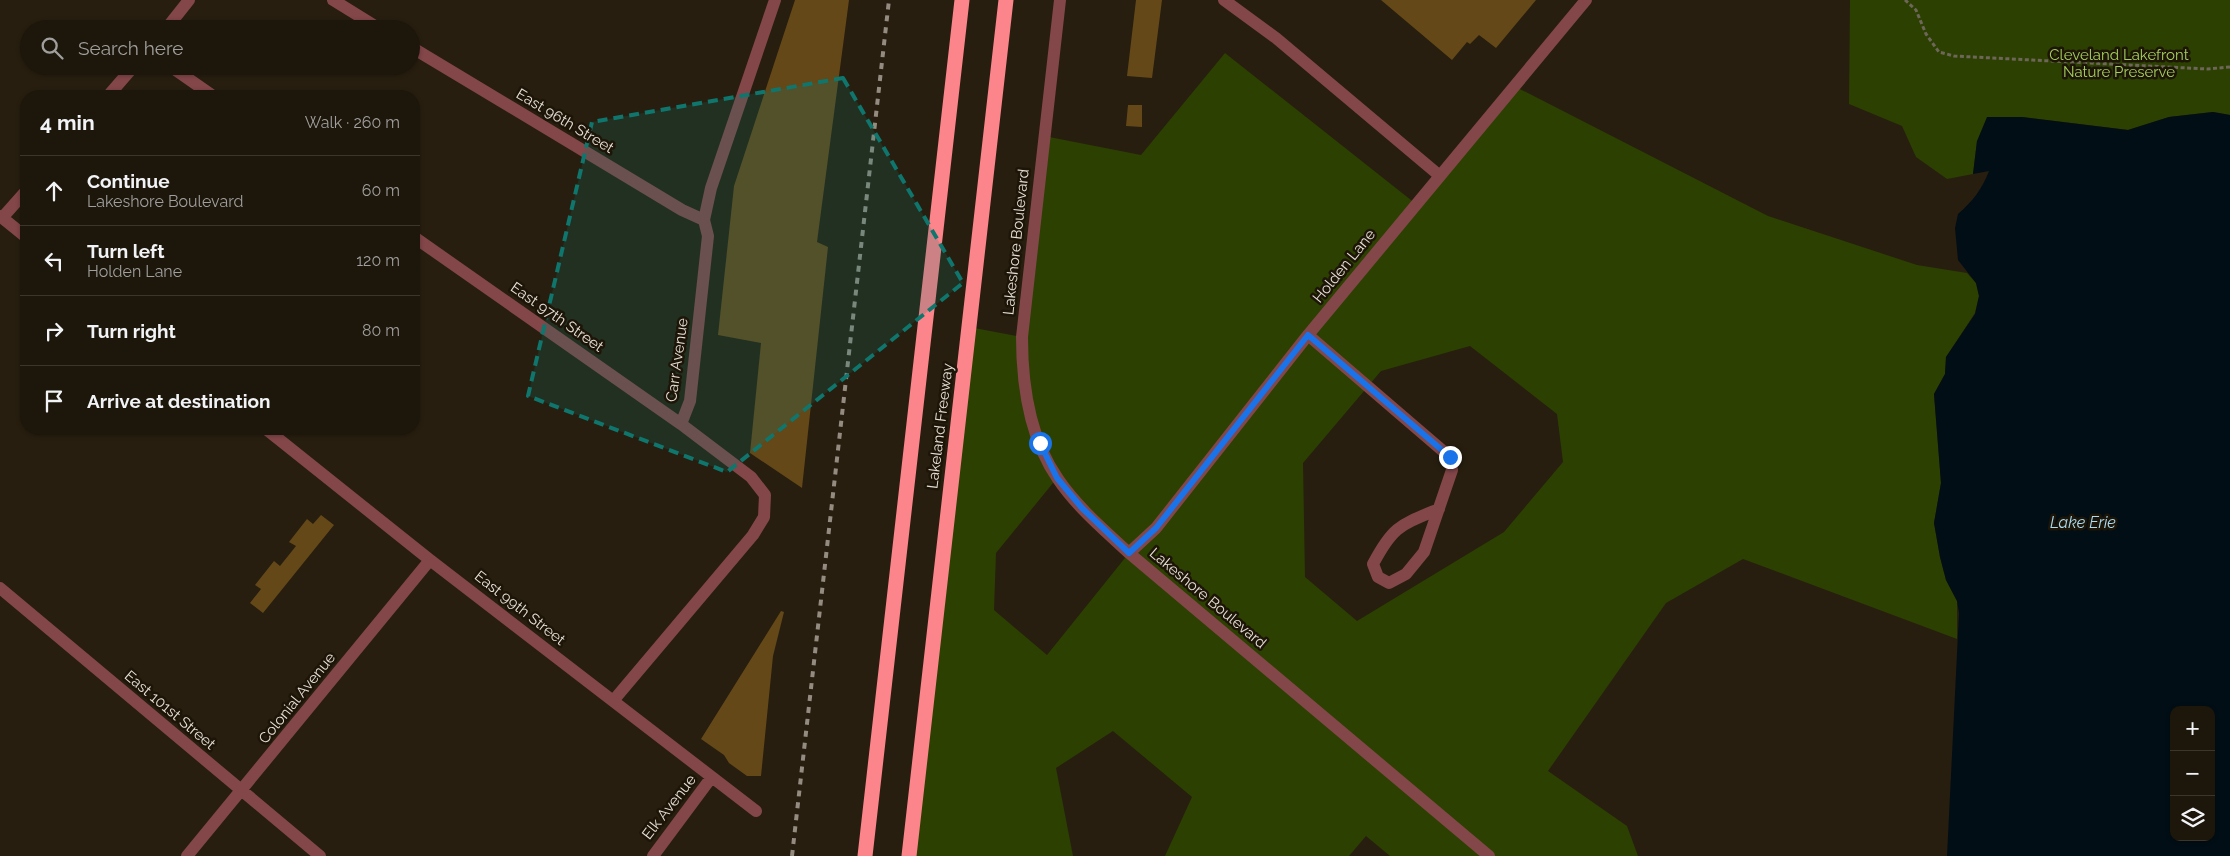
<!DOCTYPE html>
<meta charset="utf-8">
<style>
body{margin:0;font-family:Raleway,sans-serif;background:#251f14;color:#f1f3f6}
.controls{position:absolute;right:15px;bottom:15px;display:grid;overflow:hidden;border-radius:10px;box-shadow:0 1px 4px #0004}
.controls button{width:45px;height:45px;display:grid;place-items:center;padding:0;border:0;border-bottom:1px solid #3b352c;background:#1d160b;color:#f1f3f6;font:25px sans-serif}
.stop{position:absolute;width:15px;height:15px;margin:-11px;border:4px solid #1a73e8;border-radius:50%;background:#fff}
.stop.end{background:#1a73e8;border-color:#fff;box-shadow:0 1px 5px #0008}
.list{margin:0;padding:0;list-style:none}
h2{display:flex;justify-content:space-between;align-items:center;height:65px;margin:0;padding:0 20px;font-size:21px}
h2 small{font-size:16px;font-weight:400;color:#a09f9d}
.list li{display:grid;grid-template-columns:32px 1fr auto;gap:15px;align-items:center;box-sizing:border-box;height:70px;padding:0 20px;border-top:1px solid #3b352c}
.list b{display:block;font-size:19px;white-space:nowrap}
.list p{margin:0;font-size:16px;white-space:nowrap;color:#a09f9d}
.list em{font-size:16px;font-style:normal;color:#a09f9d}
.icon{flex:none;width:28px;height:28px;fill:none;stroke:currentColor;stroke-width:2;stroke-linecap:round;stroke-linejoin:round}
.map{position:relative;flex:none;width:2230px;height:856px;overflow:hidden}
.search{position:absolute;background:#1d160b;box-shadow:0 1px 4px #0004;left:20px;top:20px;width:400px;height:55px;display:flex;align-items:center;gap:12px;box-sizing:border-box;padding:0 18px;border-radius:28px;color:#a09f9d;font-size:19px}
.panel{position:absolute;background:#1d160b;box-shadow:0 1px 4px #0004;left:20px;top:90px;width:400px;height:345px;border-radius:20px}
.map>svg:first-child{display:block}
</style>
<div class="map">
<svg width="2230" height="856" viewBox="0 0 2230 856">
<rect width="100%" height="100%" fill="#271e0f"/>
<path fill="#2c4001" fill-rule="evenodd" d="M1850,0h380v115l-17,-3 -44,5 -41,13 -106,-13 -45,24 -4,33 -26,5 -31,-22 -14,-31 -53,-22z
M1225,53l191,151 98,-118 254,130 149,49 50,8 9,10 3,13 -4,17 -29,44 -1,17 -11,20 7,89 -7,40 6,34 6,23 11,21v38l-214,-80 -77,44 -118,168 79,55 11,30h-248l-24,-20 -17,20h-184l27,-59 -79,-66 -57,37 17,88h-164l60,-529 53,10 22,-201 97,19zM1470,346l87,68 6,48 -59,70 -147,89 -52,-44 -2,-114 78,-92zM1057,478l72,75 -82,102 -53,-45 2,-57z"/>
<path fill="#020e15" fill-rule="evenodd" d="M2213,112l17,3v741h-283l12,-243 -2,-12 -11,-21 -6,-23 -6,-34 7,-40 -7,-89 11,-20 1,-17 29,-43 4,-18 -3,-13 -18,-23 -3,-32 3,-14c15,-13 24,-25 31,-43l-16,3 4,-33 10,-24h35l106,13 41,-13zM2174,710h37v127h-37z"/>
<path fill="#644818" d="M795,0h54l-32,242 11,5 -26,241 -52,-35 11,-110 -43,-8 16,-149z
M1136,0h26l-10,78 -25,-2z
M1381,0h155l-40,48 -17,-13 -9,9 -3,-2 -15,18z
M1128,105h14v22l-16,-1z
M321,515l13,10 -71,88 -13,-10 11,-14 -6,-4 19,-24 6,5 16,-20 -7,-4 18,-23 6,5z
M781,611l3,1 -11,44 -12,120h-14l-18,-13 -5,-8 -23,-16z"/>
<g fill="none" stroke-linecap="round" stroke-linejoin="round">
<path stroke="#6e6659" stroke-width="3" stroke-dasharray="4 2.5" stroke-linecap="butt" d="M1905,0l11,10 10,24 13,18 15,4 253,13 23,-2"/>
<path stroke="#834649" stroke-width="12" d="M333,0l47,29
M1060,0l-38,337c0,47 8,102 36,142 19,28 46,51 71,74l360,303
M1224,0l52,38 164,138
M166,29l23,-29
M411,47l271,163 22,10
M170,66l43,30
M108,96l26,-30
M0,216l26,21
M2,218l24,-27
M414,237l267,187 70,53 14,18 -1,22 -11,18 -140,166
M1308,335l142,122 2,13 -28,82 -18,22 -17,9 -11,-6 -5,-13c20,-38 27,-39 66,-55
M681,424l9,-23 18,-165 -4,-16 7,-32 64,-188
M266,429l164,131 326,251
M1129,553l27,-25 152,-193 278,-335
M0,588l320,268
M187,856l243,-296
M653,856l58,-78"/>
<path stroke="#fc848b" stroke-width="15" d="M865,856l97,-856
M909,856l97,-856"/>
<path stroke="#948c81" stroke-width="4" stroke-dasharray="6 6" stroke-linecap="butt" d="M792,856l97,-856"/>
</g>
<g fill="none" stroke-linecap="round" stroke-linejoin="round">
<path stroke="#1a73e8" stroke-width="6" d="M1040,443l17,35 25,30 47,45 27,-25 152,-193 142,122"/>
</g>
<path fill="#0f766e" fill-opacity="0.2" stroke="#0f766e" stroke-width="4" stroke-dasharray="10 6" stroke-linejoin="round" d="M843,78l120,205 -236,189 -199,-76 64,-274z"/>
<g text-anchor="middle" stroke-width="5" stroke-linejoin="round" paint-order="stroke">
<g font-size="15" fill="#a4d05b" stroke="#1d1507">
<text x="2119" y="60">Cleveland Lakefront<tspan x="2119" dy="17">Nature Preserve</tspan></text>
</g>
<g font-size="15" fill="#e7e0d7" stroke="#1d1507">
<text transform="translate(565 121) rotate(31)" y="5">East 96th Street</text>
<text transform="translate(1016 242) rotate(-84)" y="5">Lakeshore Boulevard</text>
<text transform="translate(1344 266) rotate(-51)" y="5">Holden Lane</text>
<text transform="translate(557 317) rotate(35)" y="5">East 97th Street</text>
<text transform="translate(677 360) rotate(-82)" y="5">Carr Avenue</text>
<text transform="translate(940 426) rotate(-83)" y="5">Lakeland Freeway</text>
<text transform="translate(1208 598) rotate(40)" y="5">Lakeshore Boulevard</text>
<text transform="translate(520 608) rotate(38)" y="5">East 99th Street</text>
<text transform="translate(297 698) rotate(-51)" y="5">Colonial Avenue</text>
<text transform="translate(170 710) rotate(40)" y="5">East 101st Street</text>
<text transform="translate(669 807) rotate(-52)" y="5">Elk Avenue</text>
</g>
<g font-size="16" font-style="italic" fill="#aaddf4" stroke="#1d1507">
<text x="2083" y="528">Lake Erie</text>
</g>
</g>
</svg>
<div class="controls">
<button>+</button>
<button>−</button>
<button><svg class="icon" aria-label="layers" viewBox="0 0 24 24"><path d="M12 4l9 5-9 5-9-5zM3 14l9 5 9-5"/></svg></button>
</div>
<div class="stop" style="left:1040px;top:443px"></div>
<div class="stop end" style="left:1450px;top:457px"></div>
<div class="search"><svg class="icon" aria-label="search" viewBox="0 0 24 24"><circle cx="10" cy="10" r="6"/><path d="M15 15l6 6"/></svg>Search here</div>
<section class="panel">
<h2>4 min<small>Walk · 260 m</small></h2>
<ul class="list">
<li><svg class="icon" aria-label="ahead" viewBox="0 0 24 24"><path d="M12 20V5M6 11l6-6 6 6"/></svg><div><b>Continue</b><p>Lakeshore Boulevard</p></div><em>60 m</em></li>
<li><svg class="icon" aria-label="left" viewBox="0 0 24 24"><path d="M17 20v-9H6M10 6l-5 5 5 5"/></svg><div><b>Turn left</b><p>Holden Lane</p></div><em>120 m</em></li>
<li><svg class="icon" aria-label="right" viewBox="0 0 24 24"><path d="M7 20v-9h11M14 6l5 5-5 5"/></svg><div><b>Turn right</b></div><em>80 m</em></li>
<li><svg class="icon" aria-label="arrive" viewBox="0 0 24 24"><path d="M6 21V4h12l-3 4 3 4H6"/></svg><div><b>Arrive at destination</b></div></li>
</ul>
</section>
</div>
